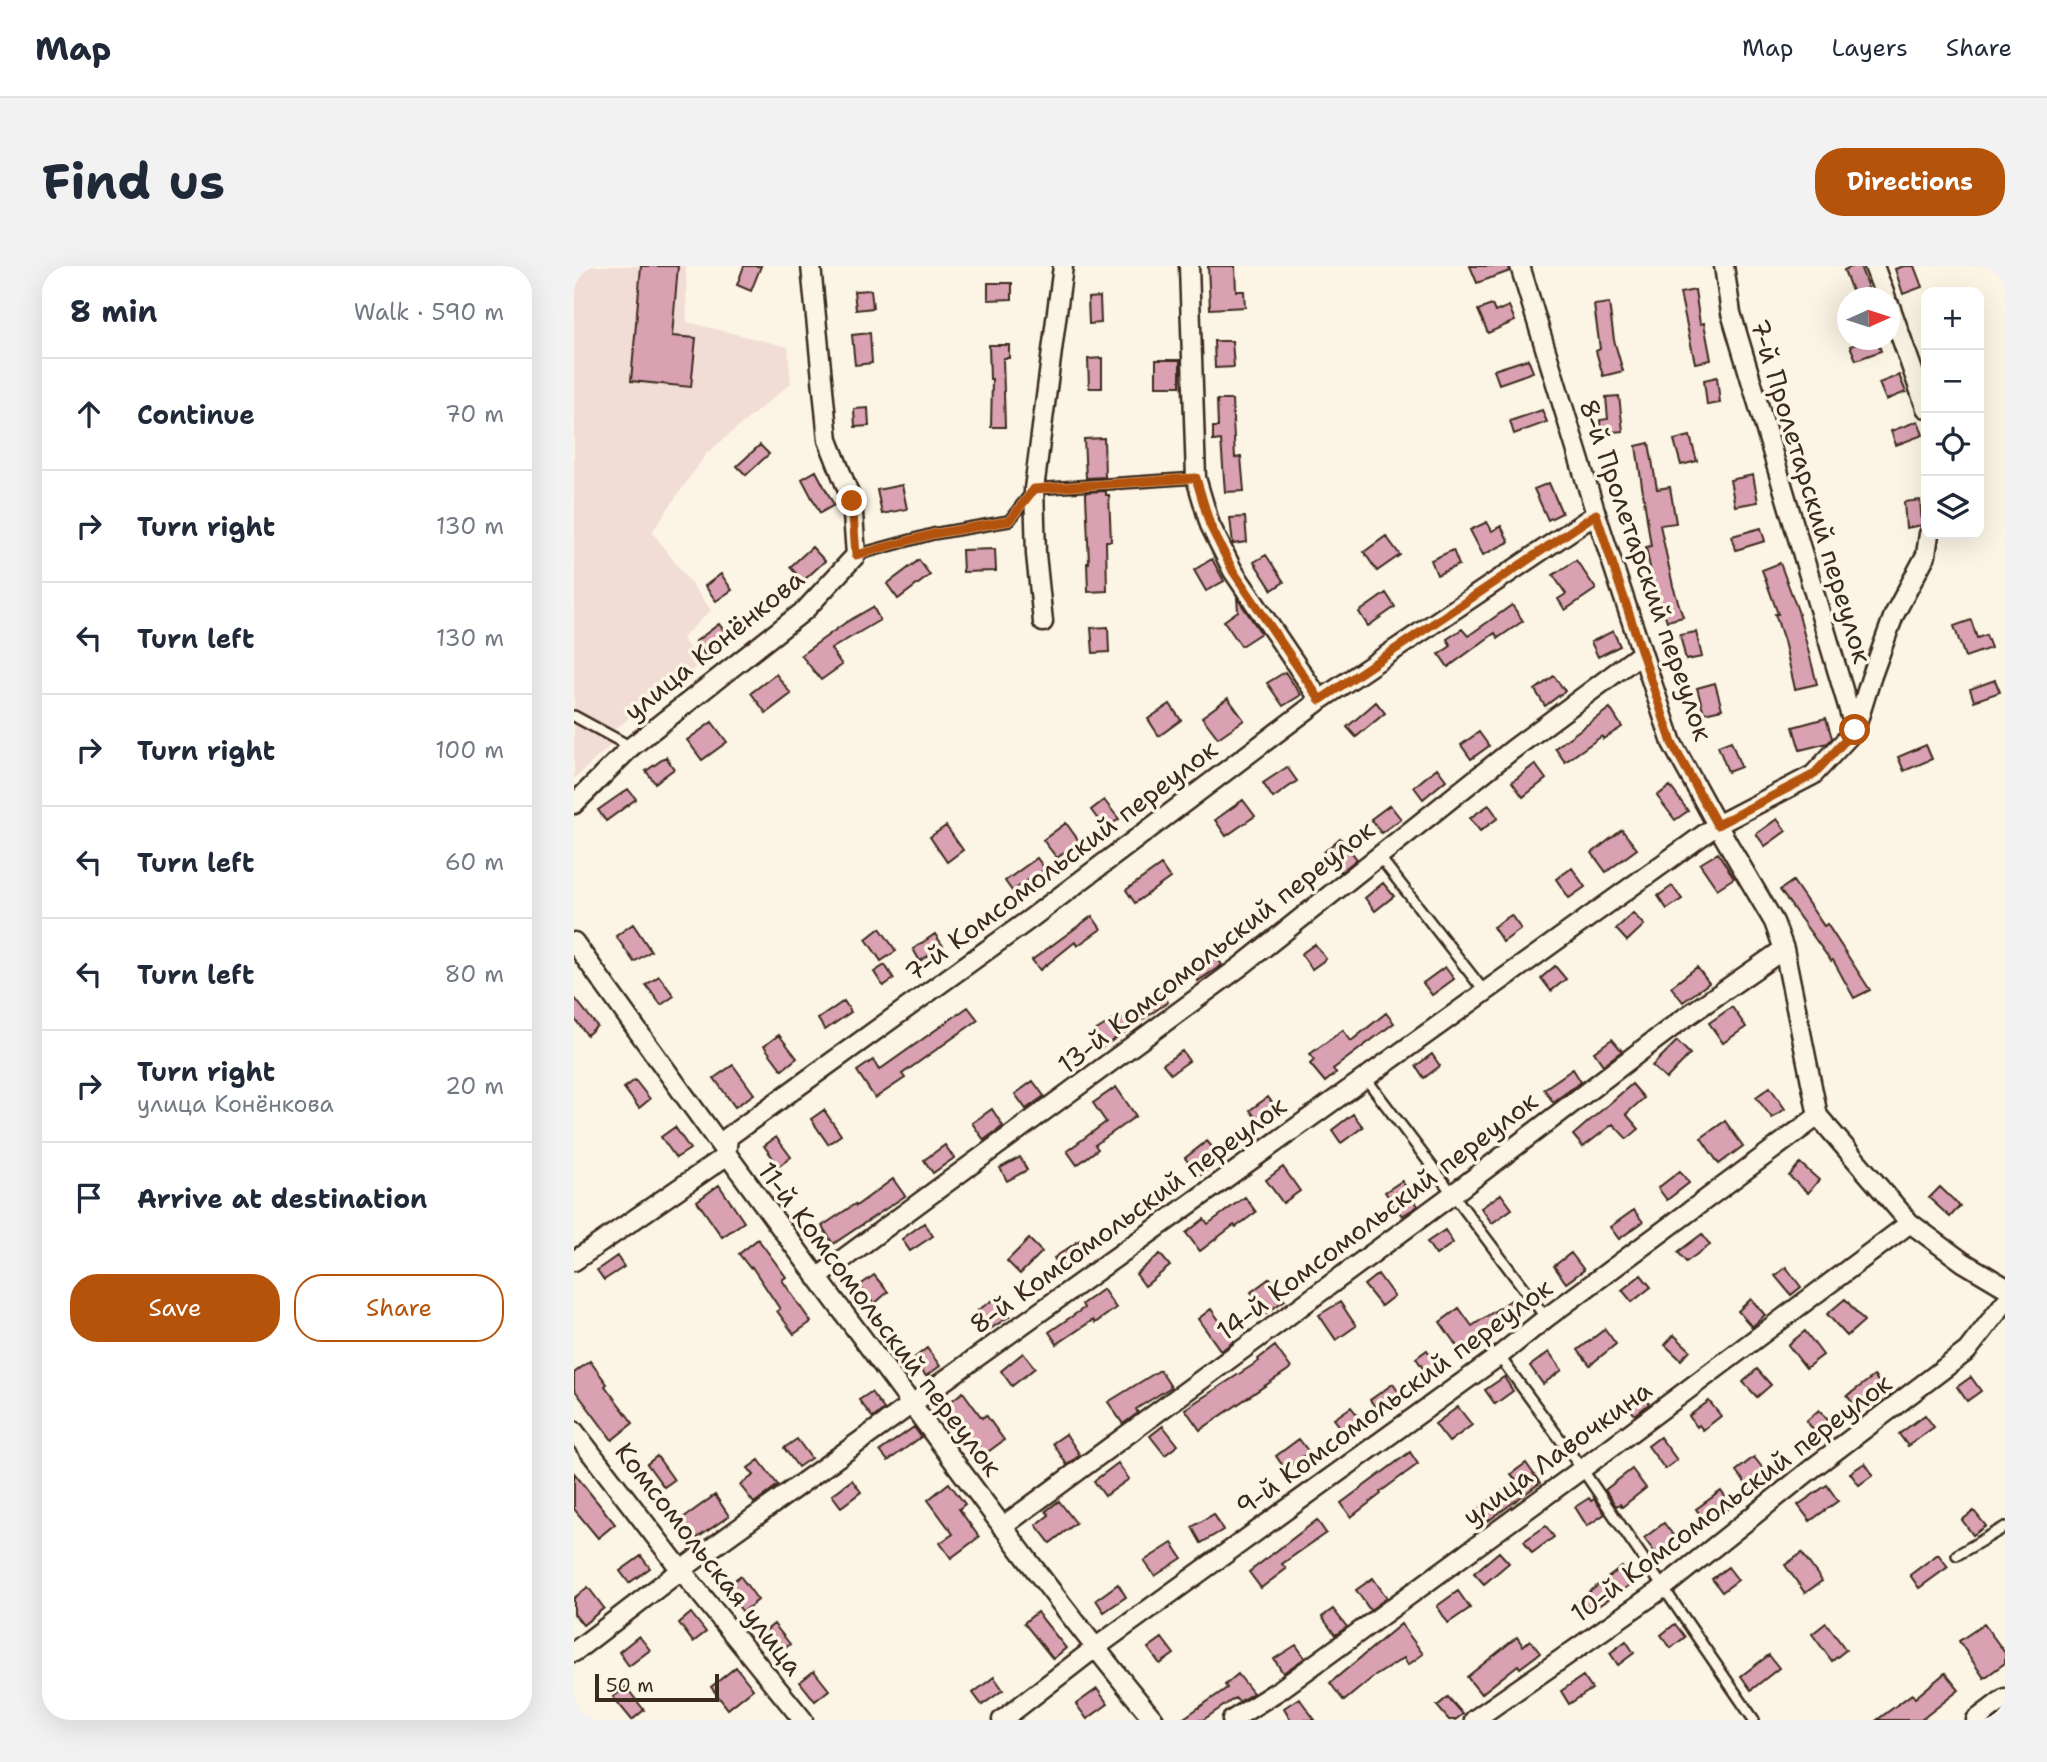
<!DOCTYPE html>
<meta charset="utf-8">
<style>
body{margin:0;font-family:"Shantell Sans",sans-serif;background:#f2f2f3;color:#1f2937}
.controls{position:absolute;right:21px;top:21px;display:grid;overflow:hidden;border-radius:14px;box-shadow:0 7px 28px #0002}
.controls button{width:63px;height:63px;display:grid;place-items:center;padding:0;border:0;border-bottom:2px solid #e0e1e3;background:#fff;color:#1f2937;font:35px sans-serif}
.compass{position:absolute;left:1263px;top:21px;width:63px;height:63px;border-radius:50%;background:#fff;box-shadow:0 7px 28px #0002;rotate:87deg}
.scale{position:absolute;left:21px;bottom:18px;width:124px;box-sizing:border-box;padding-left:7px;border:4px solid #3b2a1e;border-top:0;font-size:19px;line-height:24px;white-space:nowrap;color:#3b2a1e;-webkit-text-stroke:5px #fcf5e5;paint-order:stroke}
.stop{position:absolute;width:21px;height:21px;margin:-16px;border:5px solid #b45309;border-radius:50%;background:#fff}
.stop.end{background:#b45309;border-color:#fff;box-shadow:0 2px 7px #0008}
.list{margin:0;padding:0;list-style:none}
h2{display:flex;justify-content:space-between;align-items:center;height:91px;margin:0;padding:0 28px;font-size:30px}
h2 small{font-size:23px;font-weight:400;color:#747a83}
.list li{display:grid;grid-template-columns:46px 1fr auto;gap:21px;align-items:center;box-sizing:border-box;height:112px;padding:0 28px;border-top:2px solid #e0e1e3}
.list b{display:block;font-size:26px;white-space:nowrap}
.list p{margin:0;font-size:23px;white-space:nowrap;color:#747a83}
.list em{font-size:23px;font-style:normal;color:#747a83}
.actions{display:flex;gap:14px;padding:21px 28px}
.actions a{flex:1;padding:16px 0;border:2px solid #b45309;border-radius:28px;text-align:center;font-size:24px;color:#b45309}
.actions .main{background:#b45309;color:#fff}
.icon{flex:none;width:38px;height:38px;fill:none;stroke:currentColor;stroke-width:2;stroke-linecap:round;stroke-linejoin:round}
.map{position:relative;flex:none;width:1431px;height:1454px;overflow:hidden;border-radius:28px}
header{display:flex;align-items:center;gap:42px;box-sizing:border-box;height:98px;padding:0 35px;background:#fff;border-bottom:2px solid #e0e1e3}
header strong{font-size:33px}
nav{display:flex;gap:38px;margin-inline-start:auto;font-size:24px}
.intro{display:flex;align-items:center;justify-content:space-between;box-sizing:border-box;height:168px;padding:0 42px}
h1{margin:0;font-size:49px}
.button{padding:18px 32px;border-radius:28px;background:#b45309;color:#fff;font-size:24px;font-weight:700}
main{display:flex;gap:42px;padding:0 42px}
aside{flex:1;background:#fff;border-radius:28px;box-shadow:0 7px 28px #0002}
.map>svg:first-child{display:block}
</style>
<header>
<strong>Map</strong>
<nav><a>Map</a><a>Layers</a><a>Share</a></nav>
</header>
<div class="intro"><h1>Find us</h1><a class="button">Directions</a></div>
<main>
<aside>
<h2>8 min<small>Walk · 590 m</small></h2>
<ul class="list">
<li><svg class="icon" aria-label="ahead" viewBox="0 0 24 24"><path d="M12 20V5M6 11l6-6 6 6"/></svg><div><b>Continue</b></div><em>70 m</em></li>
<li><svg class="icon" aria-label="right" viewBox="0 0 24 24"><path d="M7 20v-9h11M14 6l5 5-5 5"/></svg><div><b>Turn right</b></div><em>130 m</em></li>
<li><svg class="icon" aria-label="left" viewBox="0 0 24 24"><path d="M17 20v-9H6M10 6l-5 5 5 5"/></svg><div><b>Turn left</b></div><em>130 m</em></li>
<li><svg class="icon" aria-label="right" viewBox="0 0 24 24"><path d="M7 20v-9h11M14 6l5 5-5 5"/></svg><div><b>Turn right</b></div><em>100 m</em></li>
<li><svg class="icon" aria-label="left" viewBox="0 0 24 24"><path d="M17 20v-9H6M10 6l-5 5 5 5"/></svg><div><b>Turn left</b></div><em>60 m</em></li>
<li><svg class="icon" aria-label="left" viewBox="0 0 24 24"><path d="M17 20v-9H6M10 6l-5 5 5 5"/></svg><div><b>Turn left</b></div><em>80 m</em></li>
<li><svg class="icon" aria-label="right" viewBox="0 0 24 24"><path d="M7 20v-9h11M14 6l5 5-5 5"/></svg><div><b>Turn right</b><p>улица Конёнкова</p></div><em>20 m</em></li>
<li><svg class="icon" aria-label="arrive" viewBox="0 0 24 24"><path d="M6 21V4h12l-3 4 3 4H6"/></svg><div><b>Arrive at destination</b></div></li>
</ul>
<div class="actions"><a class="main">Save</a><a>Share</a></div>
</aside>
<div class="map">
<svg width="1431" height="1454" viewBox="0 0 1431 1454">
<rect width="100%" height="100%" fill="#fcf5e5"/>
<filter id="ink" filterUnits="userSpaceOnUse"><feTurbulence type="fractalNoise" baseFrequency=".0143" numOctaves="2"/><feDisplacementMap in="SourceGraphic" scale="14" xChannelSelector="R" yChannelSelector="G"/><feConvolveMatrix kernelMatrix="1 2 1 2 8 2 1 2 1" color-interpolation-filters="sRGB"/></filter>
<g filter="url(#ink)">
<path fill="#f2dcd6" d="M0,0h112l1,56 101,25 3,36 -85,71 -54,78 59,78 -29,28 18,26 -92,70 3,11 -37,34z"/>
<path fill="#d9a1b2" stroke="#3b2a1e" stroke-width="2" d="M67,0h37l-6,70 24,2 -5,49 -60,-6z
M170,0h17l-10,25 -14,-6z
M634,0h27l1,25h8l1,16 -35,2z
M896,0h39l1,5 -33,12z
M1280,0h6l8,22 -15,6 -9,-24z
M1330,0h10l8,21 -19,7 -8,-25z
M414,17h24v16l-24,1z
M297,24l2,18 -17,2 -2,-19z
M1121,24l5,34 4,-1 7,37 -16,3 -15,-70z
M526,31l1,26 -12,1 -1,-26z
M1035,37l5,37 9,31 -20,5 -7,-25 4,-2 -6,-44z
M918,39l3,7 14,-6 6,15 -27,12 -10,-23z
M296,67l2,30 -17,2 -3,-30z
M1294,74h9l4,11 -25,9 -6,-14z
M640,75h18l2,26 -19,1z
M415,79h20v13h-6l2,69h-14l1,-48h-2z
M528,92v30h-13l-1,-29z
M954,93l5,13 -34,12 -5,-14z
M582,94h24v26h-24z
M1325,109l7,17 -20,8 -7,-17z
M1143,111l3,26 -13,2 -3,-25z
M1045,130l4,35 -22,2 -1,-13 8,-1 -2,-22z
M643,134h15l3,58 6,-1 3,34 -19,1 -4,-52 -8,1v-14h5z
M294,142l1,18 -14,1 -1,-18z
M968,144l5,12 -33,12 -4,-13z
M1344,155l5,14 -27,10 -5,-14z
M1116,170l7,25 -16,4 -7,-25z
M530,172l1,39 -19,1 -2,-39z
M1075,177l8,46 13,-2 6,36 -16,2 13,61 10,31 -16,4 -15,-43 -6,-31 5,-1 -15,-100z
M186,179l9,9 -23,21 -9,-9z
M242,205l18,34 -14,8 -18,-34z
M1179,209l5,27 -23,4 -5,-26z
M975,217l13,30 -14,7 -14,-31z
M328,219l5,24 -25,5 -5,-24z
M532,225v4h3l2,46h-5l1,50 -19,1 -1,-29h2l-3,-67v-4z
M1346,234l2,25 -16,3 -2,-26z
M671,251l2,25 -14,2 -3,-26z
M913,256l5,9 9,-5 8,16 -26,13 -13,-25z
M1187,262l4,13 -29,9 -4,-14z
M812,270l14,19 -23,16 -13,-19z
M238,281l13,14 -22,20 -13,-14z
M421,283l1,22 -33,1 -1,-22z
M879,284l6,15 -22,10 -6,-15z
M692,289l18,27 -12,8 -18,-28z
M638,293l12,22 -18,10 -12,-21z
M345,294l11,15 -32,24 -11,-15z
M1002,294l20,29 -31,21 -7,-11 8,-5 -13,-19z
M1206,297l18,48 19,73 -22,5 -11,-48 -9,-27h3l-16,-44z
M147,308l11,16 -16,11 -11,-15z
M812,327l9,14 -27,19 -9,-14z
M663,332l24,35 -20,13 -17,-25 14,-10z
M938,339l11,16 -25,17 -3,-5 -47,34 -9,-13 12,-8 -4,-7 15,-10 6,7z
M299,341l7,13 -49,29 11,16 -21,15 -20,-25 44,-32z
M1397,354l6,18 9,-3 5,13 -26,9 -11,-31z
M145,358l10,13 -24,18 -10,-13z
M534,361l1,25 -16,1 -2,-25z
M1039,365l7,15 -22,11 -7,-15z
M1122,366l6,25 -16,3 -6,-25z
M711,406l16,23 -18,11 -16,-23z
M202,408l15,20 -25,19 -15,-20z
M980,410l11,15 -20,15 -10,-16z
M1421,414l5,12 -26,9 -4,-12z
M1141,417l7,26 -18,4 -7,-25z
M654,432l16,22 -26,18 -16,-21z
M802,436l9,11 -29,24 -9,-10z
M596,438l11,16 -22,16 -11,-17z
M1036,442l12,19 -19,12 -1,-3 -37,26 -10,-14z
M1252,452l6,20 -4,5 -28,7 -7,-23z
M138,456l15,20 -25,18 -15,-20z
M905,466l10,14 -18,13 -10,-14z
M1157,475l10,26 -13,5 -10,-26z
M1352,479l6,14 -28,12 -6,-14z
M92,491l8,12 -19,14 -9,-12z
M961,498l11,15 -23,18 -11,-15z
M713,501l10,14 -24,17 -10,-15z
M863,502l9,12 -23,19 -9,-12z
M1096,520l18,25 -13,9 -18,-24z
M54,523l8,10 -30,22 -8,-11z
M530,534l15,19 -14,10 -14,-19z
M669,534l12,16 -29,20 -11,-16z
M816,539l11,14 -20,14 -10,-14z
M915,539l9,13 -18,13 -10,-13z
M1203,553l9,12 -21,15 -9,-12z
M492,557l13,18 -22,17 -14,-18z
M372,560l17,24 -16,12 -17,-25z
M1048,564l15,19 -31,23 -14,-19z
M766,572l17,21 -16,13 -17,-20z
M1144,587l16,25 -17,11 -17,-25z
M463,592l8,11 -33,22 -7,-10z
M587,599l9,13 -35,25 -9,-13z
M998,602l13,19 -16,11 -13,-19z
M1219,615l31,45 3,-2 43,66 -16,8 -21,-38 -2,1 -51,-71z
M809,617l11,13 -19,15 -10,-13z
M1098,620l10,13 -15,10 -9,-13z
M1059,647l11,12 -17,16 -11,-12z
M937,649l10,14 -18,13 -10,-15z
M518,650l9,13 -24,17 -2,-4 -35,28 -8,-10z
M59,658l18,27 -17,11 -18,-26z
M306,662l16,23 -15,10 -15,-22z
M361,668l8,12 -23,15 -7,-12z
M741,678l11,15 -14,10 -11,-15z
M637,683l11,16 -24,16 -10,-15z
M311,699l9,14 -11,7 -9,-14z
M981,700l11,13 -15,12 -10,-13z
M871,701l9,12 -22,16 -9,-12z
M1123,701l12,16 -26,19 -12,-15z
M85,710l15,20 -13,9 -15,-20z
M584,723l10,13 -68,47 -10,-15 29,-18 2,3z
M0,731l23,29 -10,9 -13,-17z
M270,735l7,11 -26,18 -7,-11z
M394,741l10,13 -76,54 3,4 -30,20 -18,-27 16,-11 6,10z
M1158,741l14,20 -23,16 -14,-20z
M812,747l8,10 -61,46 3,4 -11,9 -15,-18 4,-4 -4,-6 33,-24 8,11z
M205,769l18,23 -15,12 -18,-24z
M1038,773l10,12 -19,14 -9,-13z
M1103,775l13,13 -24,25 -14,-13z
M608,785l7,10 -18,13 -8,-10z
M858,788l8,12 -16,12 -8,-12z
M159,799l21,29 -19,13 -21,-29z
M999,803l8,13 -28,20 -9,-13z
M61,814l15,19 -11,9 -15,-20z
M459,815l11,15 -18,13 -11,-15z
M1058,818l12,14 -18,16 13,15 -12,10 -14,-15 -30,23 -10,-12z
M542,821l20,29 -41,29 3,4 -21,16 -10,-14 39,-29 -13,-19z
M1196,821l15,22 -13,9 -16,-21z
M694,831l8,11 -18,13 -8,-11z
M418,843l11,17 -19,14 -12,-17z
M250,844l17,25 -13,9 -17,-25z
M779,848l10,13 -22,16 -9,-13z
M1151,855l18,25 -24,18 -18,-26z
M101,861l15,22 -14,9 -15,-21z
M202,871l15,20 -12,9 -15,-20z
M633,875l15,18 -23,17 -14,-18z
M371,879l9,13 -21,15 -9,-13z
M446,891l7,13 -20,11 -7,-13z
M1226,897l19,17 -11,13 -19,-17z
M709,901l17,24 -17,12 -17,-23z
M1106,905l9,12 -22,17 -9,-12z
M319,913l12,17 -72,48 -11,-18 33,-22 1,2z
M828,915l16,25 -16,10 -17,-24z
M145,919l25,37 -22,15 -25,-36z
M1366,921l20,19 -10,11 -21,-19z
M927,928l11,15 -20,14 -11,-15z
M671,931l11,15 -20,15 -2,-2 -34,26 -14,-18 18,-14 4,5z
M1060,944l9,12 -24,17 -9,-12z
M350,957l9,13 -23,15 -8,-12z
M871,964l8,13 -17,12 -9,-13z
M1128,968l8,11 -24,17 -8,-10z
M184,973l28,38 -4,3 29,42 -17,12 -17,-23 3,-2 -28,-42 -2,1 -11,-14z
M455,973l13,13 -22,22 -13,-13z
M506,974l8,11 -26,18 -8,-11z
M997,987l13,17 -18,13 -12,-17z
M586,988l10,12 -25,20 -9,-12z
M43,990l7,11 -20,13 -7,-10z
M1212,1001l15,20 -10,8 -16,-19z
M804,1008l16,22 -13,10 -17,-21z
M300,1009l14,17 -14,12 -15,-18z
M1067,1009l10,12 -19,15 -10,-12z
M696,1012l15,22 -20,14 -14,-22z
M529,1023l13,19 -21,15 -2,-3 -36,24 -8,-12 35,-24 -2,-4z
M424,1031l12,19 -20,13 -12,-19z
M1177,1033l14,16 -13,12 -14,-16z
M1271,1033l19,22 -17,15 -20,-22z
M937,1034l10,14 -22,14 -2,-3 -36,27 -21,-30 19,-14 13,18z
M766,1036l16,24 -20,14 -17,-25z
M637,1043l23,32 -13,10 -23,-32z
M1031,1063l11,15 -26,21 -12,-15z
M1231,1065l18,24 -17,13 -18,-23z
M1100,1069l16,15 -9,10 -16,-15z
M701,1080l16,22 -91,62 -15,-21 74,-48 -1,-2z
M353,1082l13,18 -14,10 -13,-17z
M853,1084l15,21 -12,8 -14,-21z
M975,1086l13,18 -19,14 -13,-18z
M449,1087l12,15 -23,18 -11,-15z
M16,1095l17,23 -2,2 28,37 -21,17 -38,-51v-16z
M1183,1103l14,16 -14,12 -14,-15z
M586,1104l11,17 -35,22 2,4 -15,11 -15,-22z
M1300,1110l10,12 -27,20 -10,-12z
M930,1111l9,14 -18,13 -10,-14z
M1397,1111l10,14 -14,10 -10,-14z
M819,1118l9,13 -22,16 -10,-13z
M1065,1125l10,13 -14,11 -10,-13z
M297,1126l13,17 -11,9 -14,-18z
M389,1126l19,26 4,-3 18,25 -23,17 -35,-52z
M1135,1135l12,15 -18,14 -4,-5 -2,2 -8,-11z
M777,1141l10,13 -17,12 -10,-13z
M884,1141l14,18 -23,17 -14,-18z
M1245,1144l16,18 -13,11 -16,-18z
M1351,1149l9,12 -26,19 -9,-12z
M589,1160l15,19 -13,10 -15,-19z
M340,1161l7,10 -33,24 -8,-10z
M492,1168l14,21 -13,10 -14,-22z
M1086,1171l17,23 -12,9 -17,-23z
M223,1173l14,19 -13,9 -14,-19z
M725,1173l10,13 -24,17 -9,-13z
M836,1186l8,12 -38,28 1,2 -30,23 -10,-14z
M83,1190l17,24 -10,7 -17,-23z
M1180,1191l14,18 -18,14 -14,-18z
M185,1194l19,25 -24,18 -14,-18 14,-10 -6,-7z
M544,1197l11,16 -24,17 -11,-15z
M952,1197l14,20 -52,38 -9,-12 37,-29 -5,-6z
M1291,1197l8,12 -14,10 -9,-12z
M1058,1203l14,19 -24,19 -2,-3 -4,2 -11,-16z
M0,1207l41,51 -17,14 -24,-29z
M278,1214l9,12 -20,15 -9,-12z
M375,1217l16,21 -6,5 20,28 -28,21 -11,-15 13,-9 -25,-34z
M1253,1219l11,16 -28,20 -12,-16z
M1147,1225l11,15 -25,18 -11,-15z
M141,1229l14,21 -39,27 -14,-20z
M1015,1232l2,3 3,-2 11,15 -18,12 -12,-19z
M485,1235l17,22 -26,20 -14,-18 13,-10 -3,-4z
M1400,1245l12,15 -13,9 -11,-15z
M640,1248l9,16 -22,13 -9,-16z
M743,1254l9,13 -44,31 4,5 -25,19 -12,-16z
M1090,1257l12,16 -20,15 -12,-16z
M972,1260l8,11 -22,16 -8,-12z
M598,1277l10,15 -27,18 -11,-15z
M925,1286l10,11 -25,21 -10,-11z
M1228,1287l20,28 -17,12 -20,-28z
M1364,1288l10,13 -29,21 -9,-13z
M67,1290l9,12 -21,15 -9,-12z
M1048,1301l11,16 -53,35 -9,-12z
M1154,1301l10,13 -16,12 -10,-13z
M166,1310l18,24 -15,12 -19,-24z
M799,1312l14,20 -17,12 -14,-20z
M544,1318l8,13 -22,15 -8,-12z
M14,1321l16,21 -21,17 -9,-11v-16z
M884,1325l12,17 -22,15 -11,-17z
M759,1343l14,18 -12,8 -13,-18z
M463,1346l29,36 -13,11 -29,-36z
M117,1347l15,19 -13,10 -14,-19z
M1252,1357l20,27 -14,11 -20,-27z
M200,1358l16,20 -14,12 -17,-20z
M827,1358l22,30 -15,11 -4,-7 -32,20 -28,23 -14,-18z
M1101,1358l10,13 -14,11 -10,-13z
M1410,1358l21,29v10l-21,15 -25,-37z
M65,1370l11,14 -21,16 -10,-14z
M943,1371l6,9 7,-6 10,13 -20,15 -2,-3 -37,29 -14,-17z
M588,1372l12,16 -14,10 -12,-16z
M1052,1375l8,12 -16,12 -8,-12z
M722,1379l9,13 -22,15 -9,-14z
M1195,1389l10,13 -28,22 -10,-14z
M162,1401l17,22 -25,20 -17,-22z
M240,1405l15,19 -14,11 -15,-19z
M1371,1407l14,17 -38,30h-44l35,-26 3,4z
M664,1408l15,19 -14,9 -4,-4 -32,22h-22l46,-32 -2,-3z
M1009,1410l9,13 -23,15 -8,-13z
M420,1411l9,13 -21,15 -9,-12z
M52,1421l18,23 -12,10 -19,-23z
M523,1423l11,15 -21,15 -11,-15z
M874,1431l15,17 -8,6h-6l-12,-14z
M725,1432l16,22h-24l-7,-12z"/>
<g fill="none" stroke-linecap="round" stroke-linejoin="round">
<defs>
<path id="service" d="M282,289l77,-21 76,-13 25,-32 162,-11
M0,450l57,31
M804,589l106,136
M790,810l182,242
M925,1090l83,113 172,251
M1383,1289l48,-28"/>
<path id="minor" d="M615,0l7,212 14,47 23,46 87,129
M946,0l76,248 76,229 45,82 57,97 10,27 34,167 92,107 53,39 42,25
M1150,0l7,47 124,417
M1300,0l12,32
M1316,40l36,102
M469,356l-7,-68 -2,-65 29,-223
M0,538l57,-57 174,-137 51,-55 -4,-54 -24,-61 -17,-174
M0,676c105,147 211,293 319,437 85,115 170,231 261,341
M0,995l152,-105 2,-19 302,-218 290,-219 276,-186
M243,1012l424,-312 271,-216 130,-97
M0,1165l107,139 122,150
M428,1261l451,-333 227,-173 104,-72
M0,1386l107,-82 1036,-745 96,-50 42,-45 16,-52 23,-63 32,-60 3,-21
M428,1454l93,-72 404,-292 47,-38 272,-202
M658,1454l49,-31 301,-220 328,-246
M900,1454l189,-132 151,-121 153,-116 38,-49
M1402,1454l29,-22"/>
</defs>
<use href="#service" stroke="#3b2a1e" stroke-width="14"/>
<use href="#minor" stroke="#3b2a1e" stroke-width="23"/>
<use href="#service" stroke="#fcf5e5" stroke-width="9"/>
<use href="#minor" stroke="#fcf5e5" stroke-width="18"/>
</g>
</g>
<g fill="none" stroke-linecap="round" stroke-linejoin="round" filter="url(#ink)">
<path stroke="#b45309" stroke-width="9" d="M278,235l4,54 77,-21 76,-13 25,-32 162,-11 14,47 23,46 87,129 276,-186 76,229 45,82 96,-50 42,-45"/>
</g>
<g text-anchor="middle" stroke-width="7" stroke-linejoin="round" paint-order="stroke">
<g font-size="26" fill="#3b2a1e" stroke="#fcf5e5">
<text transform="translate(1237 225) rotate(73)" y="9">7-й Пролетарский переулок</text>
<text transform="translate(1072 304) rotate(71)" y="9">8-й Пролетарский переулок</text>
<text transform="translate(140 379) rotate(-39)" y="9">улица Конёнкова</text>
<text transform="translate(487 595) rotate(-37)" y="9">7-й Комсомольский переулок</text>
<text transform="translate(642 681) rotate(-38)" y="9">13-й Комсомольский переулок</text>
<text transform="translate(554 949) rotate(-36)" y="9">8-й Комсомольский переулок</text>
<text transform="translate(803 950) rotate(-37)" y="9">14-й Комсомольский переулок</text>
<text transform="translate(306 1053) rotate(53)" y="9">11-й Комсомольский переулок</text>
<text transform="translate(820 1131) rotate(-36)" y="9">9-й Комсомольский переулок</text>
<text transform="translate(983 1187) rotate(-36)" y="9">улица Лавочкина</text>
<text transform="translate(1157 1232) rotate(-37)" y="9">10-й Комсомольский переулок</text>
<text transform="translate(135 1293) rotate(52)" y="9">Комсомольская улица</text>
</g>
</g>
</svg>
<div class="controls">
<button>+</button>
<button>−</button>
<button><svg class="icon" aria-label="locate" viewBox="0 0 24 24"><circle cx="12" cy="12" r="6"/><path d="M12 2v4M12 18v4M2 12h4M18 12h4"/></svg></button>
<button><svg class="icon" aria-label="layers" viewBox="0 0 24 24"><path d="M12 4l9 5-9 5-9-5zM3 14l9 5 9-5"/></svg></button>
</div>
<svg class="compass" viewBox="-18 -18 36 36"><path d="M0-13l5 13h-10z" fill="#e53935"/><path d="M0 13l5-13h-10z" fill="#747a83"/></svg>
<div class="scale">50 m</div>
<div class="stop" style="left:1281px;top:464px"></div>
<div class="stop end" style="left:278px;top:235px"></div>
</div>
</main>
